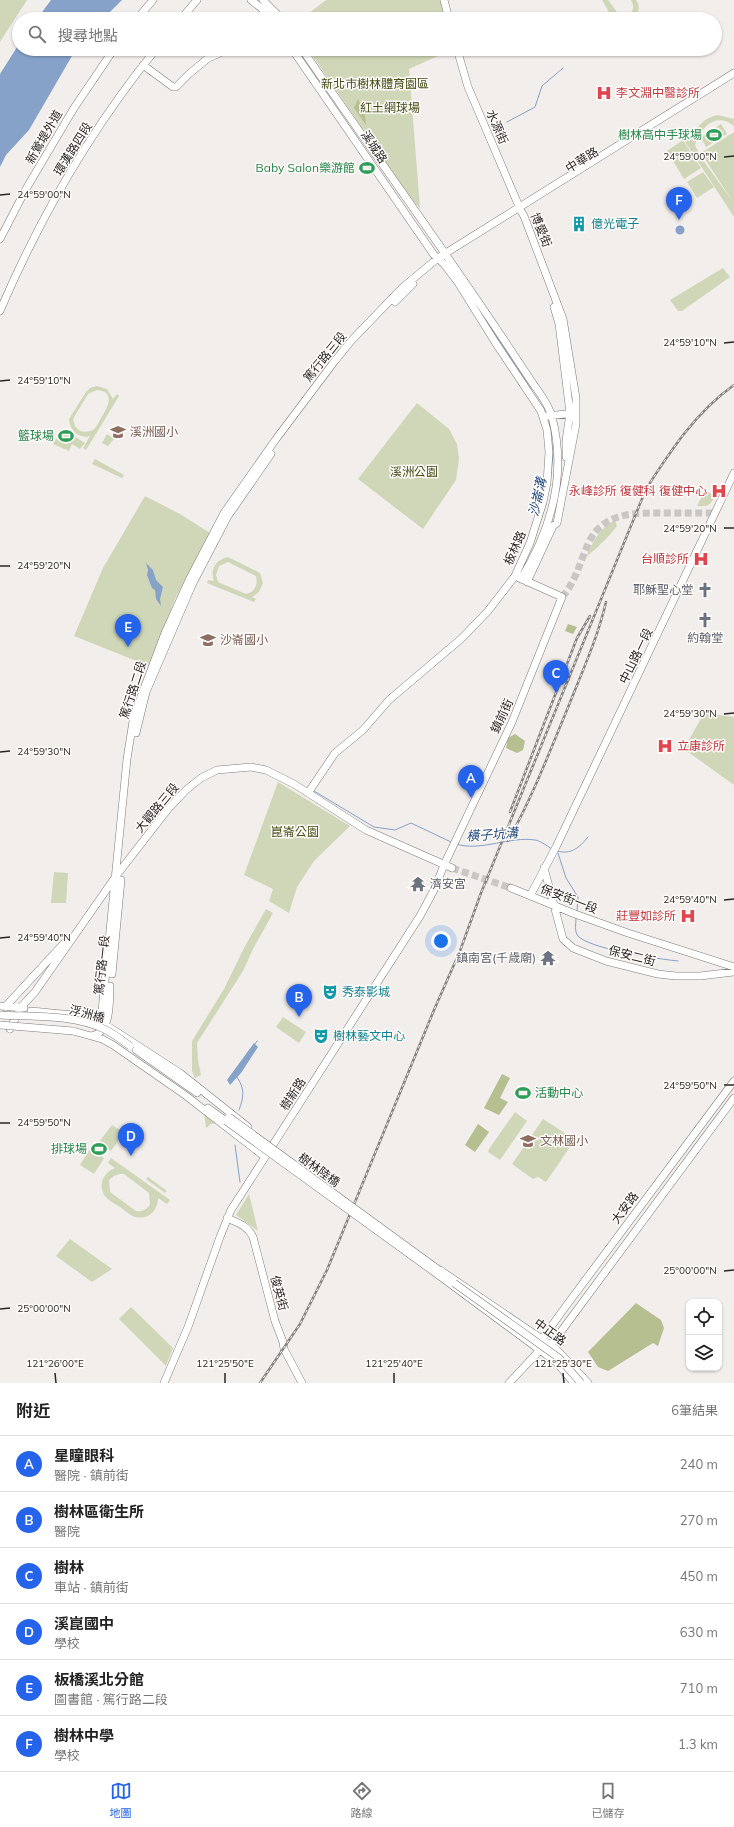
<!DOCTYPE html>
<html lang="zh-TW">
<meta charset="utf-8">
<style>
body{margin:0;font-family:Mulish,"Noto Sans TC",sans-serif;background:#f6f6f6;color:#222}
.controls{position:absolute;right:12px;bottom:12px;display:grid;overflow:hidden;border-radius:8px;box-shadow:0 1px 3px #0004}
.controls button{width:36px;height:36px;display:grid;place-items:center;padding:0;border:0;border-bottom:1px solid #e0e0e0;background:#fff;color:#222;font:20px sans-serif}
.you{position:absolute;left:441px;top:941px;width:14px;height:14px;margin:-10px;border:3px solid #fff;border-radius:50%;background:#1a73e8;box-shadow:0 0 0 6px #1a73e833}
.badge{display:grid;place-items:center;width:26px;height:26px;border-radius:50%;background:#2563eb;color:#fff;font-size:13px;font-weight:700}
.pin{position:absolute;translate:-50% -33px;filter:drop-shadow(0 1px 2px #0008)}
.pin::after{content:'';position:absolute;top:21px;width:14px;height:12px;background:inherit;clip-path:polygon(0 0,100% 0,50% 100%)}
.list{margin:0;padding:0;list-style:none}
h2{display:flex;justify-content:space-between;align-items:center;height:52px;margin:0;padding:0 16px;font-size:17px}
h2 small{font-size:13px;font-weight:400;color:#767676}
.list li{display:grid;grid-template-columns:26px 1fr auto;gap:12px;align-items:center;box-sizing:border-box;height:56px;padding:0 16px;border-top:1px solid #e0e0e0}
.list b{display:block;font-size:15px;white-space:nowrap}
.list p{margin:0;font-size:13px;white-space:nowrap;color:#767676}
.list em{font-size:13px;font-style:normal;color:#767676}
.icon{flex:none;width:22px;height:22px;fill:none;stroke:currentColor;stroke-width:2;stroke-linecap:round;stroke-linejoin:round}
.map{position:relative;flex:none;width:734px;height:1383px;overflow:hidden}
.search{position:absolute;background:#fff;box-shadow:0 1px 3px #0004;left:12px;right:12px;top:12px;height:44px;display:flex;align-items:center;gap:10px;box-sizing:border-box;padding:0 14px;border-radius:22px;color:#767676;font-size:15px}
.sheet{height:388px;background:#fff}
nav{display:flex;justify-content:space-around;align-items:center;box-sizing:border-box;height:56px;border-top:1px solid #e0e0e0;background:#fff;font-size:11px;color:#767676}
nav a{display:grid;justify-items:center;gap:2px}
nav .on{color:#2563eb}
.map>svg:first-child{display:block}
</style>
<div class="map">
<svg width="734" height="1383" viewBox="0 0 734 1383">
<rect width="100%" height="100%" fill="#f2eeeb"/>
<path fill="#d0d7b8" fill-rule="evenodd" d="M0,0h27l-27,42z
M326,0h115l4,19h-144z
M602,0h6l12,16c10,1 17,-6 11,-16h5c5,7 3,14 -3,19h-20z
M308,49h131l1,6 -31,14 11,139 -10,-10z
M718,115l16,4v7c-18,-15 -34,2 -39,19l5,11 33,46 -32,-49 33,-21v85l-52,-80 4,-3 5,6c6,-14 12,-22 27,-25z
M721,124l6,10 -21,13 -5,-10z
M683,140l18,28 -17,11 -17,-28z
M703,172l11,15 -17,11 -10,-16z
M723,268l7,9 -48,34h-4l-8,-11z
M97,386l10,3 6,10 4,-5 2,2 -33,54 -3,-2 7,-12c-11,3 -20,-5 -21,-17l17,-27 4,-4zM97,390c21,2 9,20 3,30 -2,3 -4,8 -7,10 -4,2 -9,2 -13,1l-5,-5 -2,-7 15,-25z
M417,403l32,26 8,15 2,15 -3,21 -33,49 -65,-50z
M63,429l22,14 -5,6 -8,-5 -3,7 -16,-7z
M107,434l7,5 -6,7 -6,-3z
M95,459l29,16 -2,3 -30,-14z
M705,490l10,6c-5,9 -6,11 -18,10z
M145,496l35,18 30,19 -35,66 -26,67 -75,-30 29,-68z
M615,520l2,6c-9,12 -19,21 -31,31 7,-16 14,-29 29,-37z
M228,557l32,16 3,10 -4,9 -7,5 4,2 -2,3 -47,-19 1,-3 6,1c-4,-11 1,-21 14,-24zM228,562l28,14c2,9 -1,16 -10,18l-28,-12 -2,-7 3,-9z
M704,713l30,4v68l-50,-36z
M278,782l72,44 -36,35 -17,26 -8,26 -20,-12 4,-12 -29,-14z
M54,872l14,1 -2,30h-15z
M266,909l7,4 -20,36 -10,22 -46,72 1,17 3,15 -6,3 -3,-7v-30l32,-52 20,-41z
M283,1017l23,15 -7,11 -23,-16z
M204,1111l13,12 -6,1 -5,4z
M515,1112l12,9 -27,39 -12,-8 1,-3z
M543,1119l25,16 -3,4 7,5 -26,38 -8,-5 -5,2 -21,-15z
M112,1125l12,8 -13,18 -12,-9z
M90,1149l14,9 -10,16 -14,-9z
M111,1158l59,42 -3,4 -9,-6c0,12 -9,22 -22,19 -6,-1 -11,-7 -16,-10 -5,-3 -12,-7 -15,-11 -8,-11 -1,-24 10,-28l-7,-5zM120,1174h4l25,19 1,11c-3,6 -8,8 -14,7l-26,-19 -1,-12 5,-4z
M148,1177l19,14 -2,2 -19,-14z
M249,1194l9,37 -22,-16z
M70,1239l42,30 -20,13 -36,-26z
M131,1307l42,41 -7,18 -47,-47z"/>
<path fill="#b5bf90" d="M358,99l7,16 1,10 -12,-17z
M568,624l9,3 -4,7 -8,-3z
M515,734l10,7 -2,9 -6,3 -11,-5 2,-10z
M502,1074l8,4 -10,20 8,4 -9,13 -15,-7z
M478,1124l11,8 -14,20 -10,-7z
M636,1303l25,17 3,8 -6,18 -5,-3 -45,28 -10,-4 -10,-15z"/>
<path fill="#86a2c9" d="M51,0h71l-19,19h-66z
M19,44v5h57l-47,81 -23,25 -6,12v-93z
M675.5 230a4.5 4.5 0 1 1 9 0a4.5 4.5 0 1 1-9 0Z
M146,563l7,7 3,10 7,7 -3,12 1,7 -5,-7 -1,-9 -3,-2 -5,-13 1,-5z
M254,1043l4,4 -17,26 -11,12 -3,-5z"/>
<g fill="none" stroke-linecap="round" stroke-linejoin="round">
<path stroke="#86a2c9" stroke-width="1" d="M507,122l28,-15 7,-21 21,-18
M489,325l42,64
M550,483l3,-28 -2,-18
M534,541l12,-37
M314,791l60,36 21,3 16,-7 40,19
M456,844c25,8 53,-8 79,-4 6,1 12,6 17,9
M557,851c14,4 22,-3 31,-14
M558,853l8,25 12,19 -1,14
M576,918c0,6 -2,13 2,18 12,13 80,23 100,25
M255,1044l2,-3
M237,1077c8,12 7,20 2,33
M235,1145l5,37"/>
<path stroke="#cac6c4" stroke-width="7" stroke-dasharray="7 3.5" stroke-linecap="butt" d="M562,597c14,-15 18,-36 27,-55 15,-31 48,-29 77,-29 17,0 33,0 49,0
M452,868l59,20"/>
<defs>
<path id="secondary" d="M251,0l14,11 7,8
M263,0l19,19
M444,0l5,19
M137,19l16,-19
M181,19l16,-19
M292,49l142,206 10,9 13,17 38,61 46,69 6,19 2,22 -2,31 -4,19 -13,41 -15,33 -27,35 -26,27 -73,62 -26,30 -28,23 -27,40
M302,49c64,93 131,185 194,279 13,19 25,38 38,57 7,10 15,20 18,32 15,57 -1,113 -31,162
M457,49l11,38 53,124 3,5 39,103 13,79v26l-19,99 -4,3 -26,56
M143,65l30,22h3l13,-13 18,-15 21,-10
M0,239l26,-50 48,-81 40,-59
M395,302l18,-18
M554,307l5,17 11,89 -4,28v16
M0,311c40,-94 92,-183 156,-262
M547,416l28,-3
M136,733l10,-41 46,-107 36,-69 43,-62
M544,868l19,71 10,9 33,13 52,13 18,2h24l34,-4
M511,888l64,26 53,19 106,34
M530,896l26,-49 178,-374
M112,974l9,-94
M0,1006l24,2
M5,1007l62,-67
M31,1011c15,1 63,9 71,0l25,-252 7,-44 31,-82 25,-55 34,-65 52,-74 58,-77 17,-21 51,-53 36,-30 296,-185
M86,1017l20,8 74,48 68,54
M10,1029l11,-22 14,-15 81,-116 52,-67 18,-19 15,-12 16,-8 34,-3 15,3 28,14 72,46 86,38
M73,1031l29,8 11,6 72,50 80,62
M92,1036c20,-5 17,-34 18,-50
M136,1050l61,43
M208,1108l18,13
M227,1218c11,5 20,7 26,19l22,84 8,21 1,7 18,34
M440,1270l115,78 33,35
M437,1274l119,88 18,21
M539,1350l3,-11 27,-37 165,-221
M164,1383l24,-56 32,-90 11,-27 189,-294 14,-26 10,-25 68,-143 50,-125 -47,-21
M509,1383l30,-32 12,-6 183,-247"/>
</defs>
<use href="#secondary" stroke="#7f7b79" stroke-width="8"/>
<use href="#secondary" stroke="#fff" stroke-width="7"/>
<defs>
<path id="rail" d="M510,812l67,-174 13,-22
M508,841c24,-43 42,-90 61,-136 13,-33 29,-68 37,-103
M260,1383l40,-59 27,-54 107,-260 26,-59 21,-58 165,-404c25,-39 50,-77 88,-104"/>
</defs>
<use href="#rail" stroke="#848280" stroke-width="2.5"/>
<use href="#rail" stroke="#fffbf9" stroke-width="1" stroke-dasharray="3" stroke-linecap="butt"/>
<defs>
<path id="secondary-bridge" d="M0,1015c34,2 72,-1 104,14 9,4 18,11 26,17
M0,1025l73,6
M229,1117l210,153
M226,1121l211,153
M454,1283l105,75 22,25"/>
</defs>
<use href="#secondary-bridge" stroke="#7f7b79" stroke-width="8" stroke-linecap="butt"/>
<use href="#secondary-bridge" stroke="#fff" stroke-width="7"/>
</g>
<path fill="none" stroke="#282726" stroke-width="1.5" d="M724,157l10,-1M0,195l10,-1M724,343l10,-1M0,381l10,-1M724,528h10M0,566h10M724,714l10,-1M0,752l10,-1M724,900l10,-1M0,938l10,-1M724,1085h10M0,1123h10M724,1271l10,-1M0,1309l10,-1M55,1373l1,10M225,1373v10M394,1373v10M563,1373l1,10"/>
<defs>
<symbol id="hospital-bare" viewBox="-9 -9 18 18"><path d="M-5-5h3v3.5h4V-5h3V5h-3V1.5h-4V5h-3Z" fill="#e0444e" stroke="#fffbf9" stroke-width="2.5" paint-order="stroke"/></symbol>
<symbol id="stadium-bare" viewBox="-9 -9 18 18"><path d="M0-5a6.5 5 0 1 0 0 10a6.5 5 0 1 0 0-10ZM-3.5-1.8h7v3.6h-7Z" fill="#2e9e5b" stroke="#fffbf9" stroke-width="2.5" paint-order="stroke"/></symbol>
<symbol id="building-bare" viewBox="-9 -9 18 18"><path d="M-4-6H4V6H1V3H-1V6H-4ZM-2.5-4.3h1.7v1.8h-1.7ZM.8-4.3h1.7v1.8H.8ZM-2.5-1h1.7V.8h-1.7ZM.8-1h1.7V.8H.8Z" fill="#0f9aa8" stroke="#fffbf9" stroke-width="2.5" paint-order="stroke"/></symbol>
<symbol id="school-bare" viewBox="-9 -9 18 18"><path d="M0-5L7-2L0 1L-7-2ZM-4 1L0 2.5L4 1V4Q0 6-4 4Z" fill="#8d6e63" stroke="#fffbf9" stroke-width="2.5" paint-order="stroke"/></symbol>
<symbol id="church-bare" viewBox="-9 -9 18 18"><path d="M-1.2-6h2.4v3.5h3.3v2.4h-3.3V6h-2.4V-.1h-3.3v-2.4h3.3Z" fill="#6b7280" stroke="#fffbf9" stroke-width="2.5" paint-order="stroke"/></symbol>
<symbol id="temple-bare" viewBox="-9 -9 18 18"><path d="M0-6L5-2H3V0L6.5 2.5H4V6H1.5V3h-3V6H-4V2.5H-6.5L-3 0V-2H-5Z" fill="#6b7280" stroke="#fffbf9" stroke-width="2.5" paint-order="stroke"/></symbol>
<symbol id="theatre-bare" viewBox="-9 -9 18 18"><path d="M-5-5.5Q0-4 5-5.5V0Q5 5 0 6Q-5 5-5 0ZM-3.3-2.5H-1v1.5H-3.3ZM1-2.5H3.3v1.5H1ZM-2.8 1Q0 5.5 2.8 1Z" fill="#0f9aa8" stroke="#fffbf9" stroke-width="2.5" paint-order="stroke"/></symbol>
</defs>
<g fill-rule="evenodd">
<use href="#hospital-bare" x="593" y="82" width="22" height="22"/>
<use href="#stadium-bare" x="703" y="124" width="22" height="22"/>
<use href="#stadium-bare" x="356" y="157" width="22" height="22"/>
<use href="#building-bare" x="568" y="213" width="22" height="22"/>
<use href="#school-bare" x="107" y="421" width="22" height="22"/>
<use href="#stadium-bare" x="55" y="425" width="22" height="22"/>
<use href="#hospital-bare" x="708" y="480" width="22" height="22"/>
<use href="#hospital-bare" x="690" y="548" width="22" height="22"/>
<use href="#church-bare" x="694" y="579" width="22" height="22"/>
<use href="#church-bare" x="694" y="609" width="22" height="22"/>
<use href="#school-bare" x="197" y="629" width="22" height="22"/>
<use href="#hospital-bare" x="654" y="735" width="22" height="22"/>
<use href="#temple-bare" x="407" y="873" width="22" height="22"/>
<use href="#hospital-bare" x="677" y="905" width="22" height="22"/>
<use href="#temple-bare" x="537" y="947" width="22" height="22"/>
<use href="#theatre-bare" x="319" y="981" width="22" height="22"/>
<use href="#theatre-bare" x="310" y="1025" width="22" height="22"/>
<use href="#stadium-bare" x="512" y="1082" width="22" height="22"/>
<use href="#school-bare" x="517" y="1130" width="22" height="22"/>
<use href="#stadium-bare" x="88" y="1138" width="22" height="22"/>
</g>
<g text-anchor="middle" stroke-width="3" stroke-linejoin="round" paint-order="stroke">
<g font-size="12" fill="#454d18" stroke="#fffbf9">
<text x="375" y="88">新北市樹林體育園區</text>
<text x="390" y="112">紅土網球場</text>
<text x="414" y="476">溪洲公園</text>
<text x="295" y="836">崑崙公園</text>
</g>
<g font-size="12" fill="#be3a42" stroke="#fffbf9" text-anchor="end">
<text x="616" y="97" text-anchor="start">李文淵中醫診所</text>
<text x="707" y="495">永峰診所 復健科 復健中心</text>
<text x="689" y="563">台順診所</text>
<text x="677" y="750" text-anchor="start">立康診所</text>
<text x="676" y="920">莊豐如診所</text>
</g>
<g font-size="12" fill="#282726" stroke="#fffbf9">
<text transform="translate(497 127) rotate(67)" y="4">水源街</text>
<text transform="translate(44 137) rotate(-60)" y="4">新鶯堤外道</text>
<text transform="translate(374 147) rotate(56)" y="4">溪城路</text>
<text transform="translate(73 149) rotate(-58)" y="4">環漢路四段</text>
<text transform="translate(582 160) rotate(-32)" y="4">中華路</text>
<text transform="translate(541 230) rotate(68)" y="4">博愛街</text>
<text transform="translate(325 357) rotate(-51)" y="4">篤行路三段</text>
<text transform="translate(515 548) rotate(-66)" y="4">板林路</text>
<text transform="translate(636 656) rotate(-64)" y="4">中山路一段</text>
<text transform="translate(133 690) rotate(-72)" y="4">篤行路二段</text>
<text transform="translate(502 716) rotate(-65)" y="4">鎮前街</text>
<text transform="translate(157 808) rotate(-50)" y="4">大觀路三段</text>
<text transform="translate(569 899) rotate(21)" y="4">保安街一段</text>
<text transform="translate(632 956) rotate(14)" y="4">保安二街</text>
<text transform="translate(102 965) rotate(-84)" y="4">篤行路一段</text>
<text transform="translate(87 1014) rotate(15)" y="4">浮洲橋</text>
<text transform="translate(293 1094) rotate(-57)" y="4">樹新路</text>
<text transform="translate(319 1170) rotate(36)" y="4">樹林陸橋</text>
<text transform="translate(625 1208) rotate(-53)" y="4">大安路</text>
<text transform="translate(279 1293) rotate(75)" y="4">俊英街</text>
<text transform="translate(550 1332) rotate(36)" y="4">中正路</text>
</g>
<g font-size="12" fill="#27864d" stroke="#fffbf9" text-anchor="end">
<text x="702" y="139">樹林高中手球場</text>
<text x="355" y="172">Baby Salon樂游館</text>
<text x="54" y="440">籃球場</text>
<text x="535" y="1097" text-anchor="start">活動中心</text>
<text x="87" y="1153">排球場</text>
</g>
<g font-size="12" fill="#0d838f" stroke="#fffbf9" text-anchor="start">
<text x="591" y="228">億光電子</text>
<text x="342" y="996">秀泰影城</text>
<text x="333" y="1040">樹林藝文中心</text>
</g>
<g font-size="12" fill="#785e54" stroke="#fffbf9" text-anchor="start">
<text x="130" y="436">溪洲國小</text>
<text x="220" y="644">沙崙國小</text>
<text x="540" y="1145">文林國小</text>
</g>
<g font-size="12" fill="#5b616d" stroke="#fffbf9" text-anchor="end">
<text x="693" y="594">耶穌聖心堂</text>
<text x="705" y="642" text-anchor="middle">約翰堂</text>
<text x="430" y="888" text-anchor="start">濟安宮</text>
<text x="536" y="962">鎮南宮(千歲廟)</text>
</g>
<g font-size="13" font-style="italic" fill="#274e80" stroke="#fffbf9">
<text transform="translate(537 497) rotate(-77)" y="5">沙崙溝</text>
<text transform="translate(492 834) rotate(-4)" y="5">橫子坑溝</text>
</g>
</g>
<g font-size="10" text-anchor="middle" fill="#282726" stroke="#fffbf9" stroke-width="3" stroke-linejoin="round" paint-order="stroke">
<text x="690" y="160">24°59'00"N</text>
<text x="44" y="198">24°59'00"N</text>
<text x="690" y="346">24°59'10"N</text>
<text x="44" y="384">24°59'10"N</text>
<text x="690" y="532">24°59'20"N</text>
<text x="44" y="569">24°59'20"N</text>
<text x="690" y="717">24°59'30"N</text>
<text x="44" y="755">24°59'30"N</text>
<text x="690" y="903">24°59'40"N</text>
<text x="44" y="941">24°59'40"N</text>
<text x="690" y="1089">24°59'50"N</text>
<text x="44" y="1126">24°59'50"N</text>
<text x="690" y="1274">25°00'00"N</text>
<text x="44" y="1312">25°00'00"N</text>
<text x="55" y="1367">121°26'00"E</text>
<text x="225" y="1367">121°25'50"E</text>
<text x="394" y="1367">121°25'40"E</text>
<text x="563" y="1367">121°25'30"E</text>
</g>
</svg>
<div class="controls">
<button><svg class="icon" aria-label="locate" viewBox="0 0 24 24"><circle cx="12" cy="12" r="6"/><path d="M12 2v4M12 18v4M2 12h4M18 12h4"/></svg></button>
<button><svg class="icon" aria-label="layers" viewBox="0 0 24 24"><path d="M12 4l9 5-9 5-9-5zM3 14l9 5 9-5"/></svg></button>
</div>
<div class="you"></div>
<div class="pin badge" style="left:471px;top:798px">A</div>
<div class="pin badge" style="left:299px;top:1017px">B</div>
<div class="pin badge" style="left:556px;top:693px">C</div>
<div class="pin badge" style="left:131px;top:1156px">D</div>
<div class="pin badge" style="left:128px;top:647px">E</div>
<div class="pin badge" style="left:679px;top:220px">F</div>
<div class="search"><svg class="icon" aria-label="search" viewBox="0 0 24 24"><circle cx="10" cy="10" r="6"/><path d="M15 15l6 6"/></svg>搜尋地點</div>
</div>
<section class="sheet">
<h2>附近<small>6筆結果</small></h2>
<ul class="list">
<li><span class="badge">A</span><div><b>星瞳眼科</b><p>醫院 · 鎮前街</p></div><em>240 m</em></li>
<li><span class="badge">B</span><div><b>樹林區衛生所</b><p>醫院</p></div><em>270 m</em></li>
<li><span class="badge">C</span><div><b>樹林</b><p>車站 · 鎮前街</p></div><em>450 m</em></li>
<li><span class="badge">D</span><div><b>溪崑國中</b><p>學校</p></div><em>630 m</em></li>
<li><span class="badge">E</span><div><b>板橋溪北分館</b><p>圖書館 · 篤行路二段</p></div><em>710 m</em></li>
<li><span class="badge">F</span><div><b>樹林中學</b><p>學校</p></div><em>1.3 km</em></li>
</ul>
</section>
<nav>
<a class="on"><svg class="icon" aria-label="map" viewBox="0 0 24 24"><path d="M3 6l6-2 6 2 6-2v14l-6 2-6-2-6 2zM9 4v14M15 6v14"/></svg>地圖</a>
<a><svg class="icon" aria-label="directions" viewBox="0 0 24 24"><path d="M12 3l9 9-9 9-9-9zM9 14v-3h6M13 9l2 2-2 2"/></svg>路線</a>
<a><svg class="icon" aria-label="saved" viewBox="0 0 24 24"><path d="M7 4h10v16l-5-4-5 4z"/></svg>已儲存</a>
</nav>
